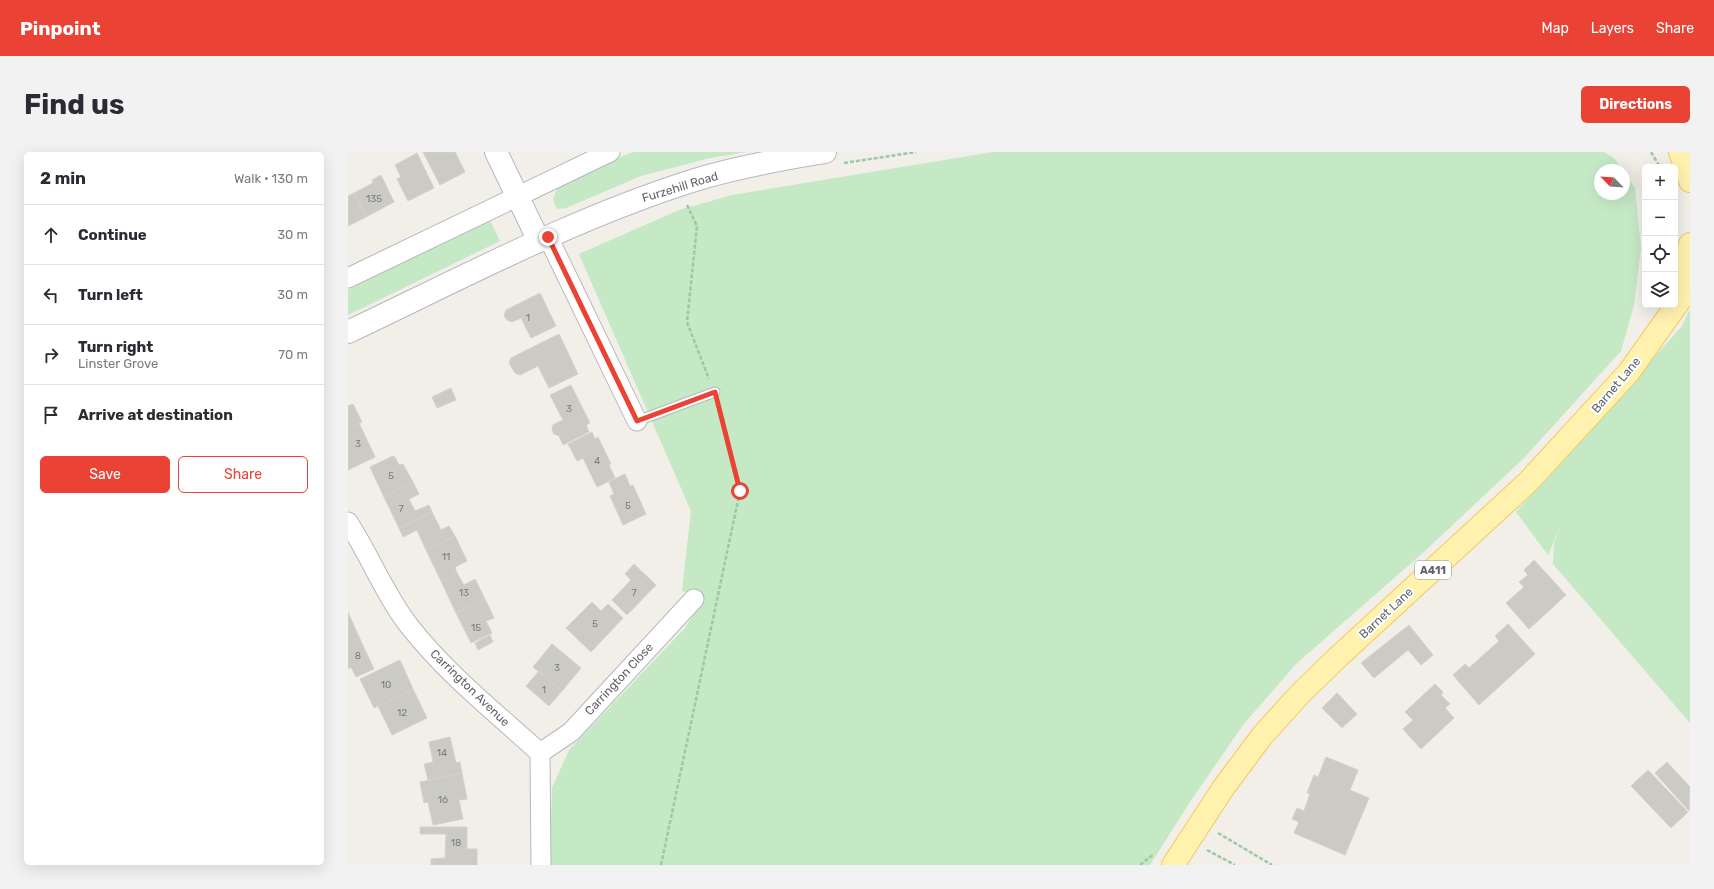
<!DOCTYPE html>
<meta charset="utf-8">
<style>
body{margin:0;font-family:Rubik,sans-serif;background:#f2f2f3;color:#2b2b33}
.controls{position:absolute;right:12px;top:12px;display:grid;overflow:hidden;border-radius:6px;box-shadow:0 4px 16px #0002}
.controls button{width:36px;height:36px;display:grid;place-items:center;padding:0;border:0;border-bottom:1px solid #e1e1e2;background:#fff;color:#2b2b33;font:20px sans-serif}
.compass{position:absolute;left:1246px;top:12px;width:36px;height:36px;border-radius:50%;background:#fff;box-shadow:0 4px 16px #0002;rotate:295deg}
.stop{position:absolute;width:12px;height:12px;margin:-9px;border:3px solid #ea4335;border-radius:50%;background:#fff}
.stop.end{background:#ea4335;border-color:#fff;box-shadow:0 1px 4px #0008}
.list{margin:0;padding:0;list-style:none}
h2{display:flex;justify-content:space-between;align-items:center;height:52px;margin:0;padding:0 16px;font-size:17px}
h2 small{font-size:13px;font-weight:400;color:#7c7c81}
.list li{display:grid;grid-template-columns:26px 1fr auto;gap:12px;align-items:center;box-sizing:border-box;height:60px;padding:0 16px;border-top:1px solid #e1e1e2}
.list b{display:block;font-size:15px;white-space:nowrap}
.list p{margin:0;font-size:13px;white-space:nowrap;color:#7c7c81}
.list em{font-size:13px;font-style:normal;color:#7c7c81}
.actions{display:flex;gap:8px;padding:12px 16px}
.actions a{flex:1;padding:9px 0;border:1px solid #ea4335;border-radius:6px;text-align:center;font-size:14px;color:#ea4335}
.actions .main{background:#ea4335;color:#fff}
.icon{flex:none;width:22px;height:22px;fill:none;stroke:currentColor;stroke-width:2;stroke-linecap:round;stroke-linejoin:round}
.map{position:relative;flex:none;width:1342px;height:713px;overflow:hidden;border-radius:6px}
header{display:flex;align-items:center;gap:24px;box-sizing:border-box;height:56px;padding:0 20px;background:#ea4335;color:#fff}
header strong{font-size:19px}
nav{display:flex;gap:22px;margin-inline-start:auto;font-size:14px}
.intro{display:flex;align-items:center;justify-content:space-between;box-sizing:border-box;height:96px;padding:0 24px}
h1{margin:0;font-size:28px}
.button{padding:10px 18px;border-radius:6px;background:#ea4335;color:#fff;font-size:14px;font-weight:700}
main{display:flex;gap:24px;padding:0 24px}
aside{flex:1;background:#fff;border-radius:6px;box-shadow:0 4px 16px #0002}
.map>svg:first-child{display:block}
</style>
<header>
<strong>Pinpoint</strong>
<nav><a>Map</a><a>Layers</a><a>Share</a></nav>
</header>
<div class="intro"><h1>Find us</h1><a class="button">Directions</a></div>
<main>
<aside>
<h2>2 min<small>Walk · 130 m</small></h2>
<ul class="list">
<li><svg class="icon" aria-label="ahead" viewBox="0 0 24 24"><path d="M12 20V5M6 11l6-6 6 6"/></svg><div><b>Continue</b></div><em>30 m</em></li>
<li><svg class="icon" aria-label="left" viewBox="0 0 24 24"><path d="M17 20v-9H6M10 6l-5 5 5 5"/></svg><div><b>Turn left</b></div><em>30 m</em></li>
<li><svg class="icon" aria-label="right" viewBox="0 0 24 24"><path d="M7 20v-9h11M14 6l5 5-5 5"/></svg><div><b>Turn right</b><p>Linster Grove</p></div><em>70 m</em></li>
<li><svg class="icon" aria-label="arrive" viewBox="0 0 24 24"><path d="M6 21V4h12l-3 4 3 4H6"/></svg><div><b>Arrive at destination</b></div></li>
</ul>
<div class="actions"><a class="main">Save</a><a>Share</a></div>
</aside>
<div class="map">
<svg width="1342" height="713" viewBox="0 0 1342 713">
<rect width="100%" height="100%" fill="#f1efe8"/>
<path fill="#c5e8c5" d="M286,0h113l-37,6 -69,18 -75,32 -9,1 -4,-9 4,-12 47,-25z
M645,0h611l10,6 9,12h-23v24h24v-22l11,16 6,60 -7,57 -13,46 -97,107 -99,93 -128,112 -54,62 -53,77 -40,63h-600l2,-77 17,-38 116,-122 18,-29 -21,-8 9,-80 -112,-257 100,-44 53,-15z
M142,68l10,21 -152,74v-25z
M1342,157v414l-137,-159 1,-20 6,-17 -12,28 -32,-43 166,-186z"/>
<path fill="#cccac5" stroke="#d6d1c6" d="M75,0h32l10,20 -25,13z
M69,1l17,35 -26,13 -11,-22 4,-2 -6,-12z
M33,23l13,27 -28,15 -12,-24 19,-10 -1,-3z
M6,41l12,24 -18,9v-30z
M192,141l16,33 -25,12 -10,-20 -9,4 -5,-2 -3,-4 2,-6z
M211,182l19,40 -29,14 -11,-22 -18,9 -5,-2 -6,-10 2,-5z
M223,233l19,38 -4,2 3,7 -26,13 -4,-9 -5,-2 -2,-4 1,-5 10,-5 -13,-25z
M103,236l5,12 -19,8 -5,-11z
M5,252l9,18 -14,7v-23z
M11,271l16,34 -27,13v-41z
M244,280l3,7 3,-2 13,27 -2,1 6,13 -18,9 -14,-29 -6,3 -9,-17z
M45,304l2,1 4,8 4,-1 10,18 -29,15 -14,-30z
M277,322l5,12 3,-1 13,29 -23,11 -13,-29 4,-2 -5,-12z
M65,330l6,12 -10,5 6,12 14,-6 3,7 -33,16 -15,-31z
M84,360l9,18 8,-4 6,10 -29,14 -9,-20 -14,7 -4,-9z
M107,384l12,25 -12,6 2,6 -16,8 -15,-31z
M1186,408l32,35 -37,34 -23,-26 18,-16 -5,-5 9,-7 -4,-5z
M286,412l22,21 -29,30 -15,-15 19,-20 -6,-6z
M109,421l7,12 11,-6 10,20 -29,14 -15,-32z
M137,447l9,19 -8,3 6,12 -21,10 -15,-30z
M244,450l9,9 7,-7 15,14 -32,34 -25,-24z
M0,460l11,25 -11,6z
M1160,472l27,30 -56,51 -26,-30 12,-11 4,4 30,-27 -4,-5z
M1061,473l24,30 -12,10 -13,-15 -34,28 -13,-15z
M142,483l3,7 -15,8 -3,-7z
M11,485l15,32 -18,8 -5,-10 -3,2v-26z
M204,492l29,24 -19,23 -29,-24z
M52,508l13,29 -39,19 -14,-29z
M191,519l23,20 -13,15 -23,-20z
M1087,532l8,8 -2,3 9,9 -5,4 9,10 -33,31 -18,-20 10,-9 -8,-8z
M65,537l14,29 -35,17 -14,-29z
M989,541l20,21 -15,14 -20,-20z
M102,585l6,26 4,-1 2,11 -34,7 -4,-16 9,-2 -4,-20z
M978,605l32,13 -8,20 19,8 -24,57 -51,-22 5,-11 -7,-3 5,-11 7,3 6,-17 -3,-1 7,-18 4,2z
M1319,610l23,25 -1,24 -34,-38z
M1300,618l40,42 -17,16 -40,-42z
M114,621l5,26 -8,1 4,19 -30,6 -5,-23 -4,1 -4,-21z
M72,675h47v22h10v16h-46v-6l14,-1 1,-24h-26z"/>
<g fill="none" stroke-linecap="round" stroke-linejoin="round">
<defs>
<path id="service" d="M289,269l78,-29"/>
<path id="minor" d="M200,85l89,184
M0,126l262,-126
M0,370c22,34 37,73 62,105 37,47 86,86 130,126l1,112
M192,601l31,-21 123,-133"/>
<path id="tertiary" d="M148,0l43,89
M0,180c114,-54 226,-114 347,-152 42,-13 87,-21 130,-28"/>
<path id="primary" d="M1332,0l10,29
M1330,148l12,-56
M825,713l51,-78 38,-51 38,-42 37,-36 191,-176 101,-110 61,-86"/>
</defs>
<use href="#service" stroke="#b5b8bc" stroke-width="11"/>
<use href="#minor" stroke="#b5b8bc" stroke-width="21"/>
<use href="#tertiary" stroke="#b5b8bc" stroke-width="24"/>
<use href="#primary" stroke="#f2c960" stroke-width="24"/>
<path stroke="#9cc7a9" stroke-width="2.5" stroke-dasharray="4 2" stroke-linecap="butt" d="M1303,0l9,15
M496,11l72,-11
M339,53l10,21 -10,96 22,57
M870,681l54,32
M859,698l28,15
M313,713l79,-374 -22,-84
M792,713l14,-11"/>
<use href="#service" stroke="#fff" stroke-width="9"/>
<use href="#minor" stroke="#fff" stroke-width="19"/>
<use href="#tertiary" stroke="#fff" stroke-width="22"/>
<use href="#primary" stroke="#fff2af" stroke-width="22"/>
</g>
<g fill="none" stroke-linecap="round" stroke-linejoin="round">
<path stroke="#ea4335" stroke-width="5" d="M200,85l89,184 78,-29 25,99"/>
</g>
<g text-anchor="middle" stroke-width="4" stroke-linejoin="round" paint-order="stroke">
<g font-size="10" fill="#7a7d7f">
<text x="26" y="50">135</text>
<text x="180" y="169">1</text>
<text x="221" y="260">3</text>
<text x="10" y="295">3</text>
<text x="249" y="312">4</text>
<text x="43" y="327">5</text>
<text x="280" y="357">5</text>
<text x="53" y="360">7</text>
<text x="98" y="408">11</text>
<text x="116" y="444">13</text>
<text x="286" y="444">7</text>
<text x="247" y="475">5</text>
<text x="128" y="479">15</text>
<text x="10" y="507">8</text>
<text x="209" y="519">3</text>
<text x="38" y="536">10</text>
<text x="196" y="541">1</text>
<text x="54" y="564">12</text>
<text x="94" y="604">14</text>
<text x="95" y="651">16</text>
<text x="108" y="694">18</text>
</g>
<rect fill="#fff" stroke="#8f9295" stroke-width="1" x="1067" y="409" width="36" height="18" rx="3"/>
<g font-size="11" font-weight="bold" fill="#5f6368">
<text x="1085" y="422">A411</text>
</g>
<g font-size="12" fill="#5f6368" stroke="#fff">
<text transform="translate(332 35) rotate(-17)" y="4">Furzehill Road</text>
<text transform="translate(1268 233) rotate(-50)" y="4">Barnet Lane</text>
<text transform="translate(1038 461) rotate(-43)" y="4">Barnet Lane</text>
<text transform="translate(271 527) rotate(-47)" y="4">Carrington Close</text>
<text transform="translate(122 536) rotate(44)" y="4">Carrington Avenue</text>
</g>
</g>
</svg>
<div class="controls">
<button>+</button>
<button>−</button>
<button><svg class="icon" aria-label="locate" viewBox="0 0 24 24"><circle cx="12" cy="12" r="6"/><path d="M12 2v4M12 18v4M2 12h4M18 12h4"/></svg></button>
<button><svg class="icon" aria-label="layers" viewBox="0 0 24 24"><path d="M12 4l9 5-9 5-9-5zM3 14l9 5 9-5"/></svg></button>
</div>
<svg class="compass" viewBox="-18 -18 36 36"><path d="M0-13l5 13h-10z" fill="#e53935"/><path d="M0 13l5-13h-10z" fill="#7c7c81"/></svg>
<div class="stop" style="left:392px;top:339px"></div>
<div class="stop end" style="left:200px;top:85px"></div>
</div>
</main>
